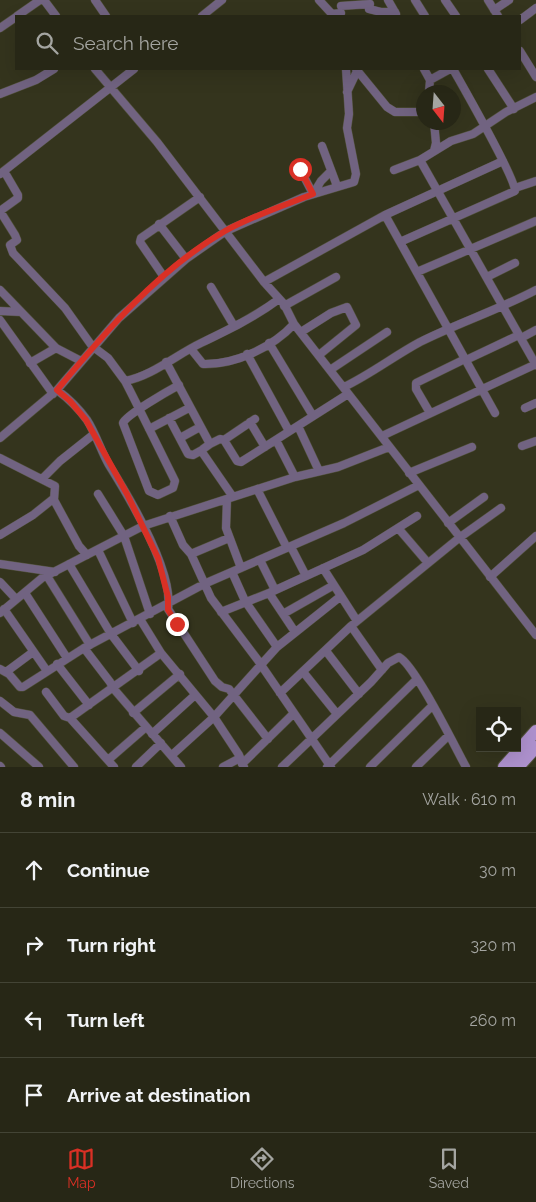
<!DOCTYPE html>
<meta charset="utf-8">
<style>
body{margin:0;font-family:Raleway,sans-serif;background:#333323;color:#f1f3f6}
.controls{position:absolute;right:15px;bottom:15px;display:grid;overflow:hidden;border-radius:0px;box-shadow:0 5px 20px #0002}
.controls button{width:45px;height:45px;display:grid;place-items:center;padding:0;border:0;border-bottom:1px solid #434435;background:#272716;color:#f1f3f6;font:25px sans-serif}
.compass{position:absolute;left:416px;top:85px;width:45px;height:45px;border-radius:50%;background:#272716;box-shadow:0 5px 20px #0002;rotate:163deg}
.stop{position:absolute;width:15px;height:15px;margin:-11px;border:4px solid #d93025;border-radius:50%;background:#fff}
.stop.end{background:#d93025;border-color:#fff;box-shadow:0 1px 5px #0008}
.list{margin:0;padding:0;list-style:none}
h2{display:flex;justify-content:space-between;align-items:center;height:65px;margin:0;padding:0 20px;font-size:21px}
h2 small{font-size:16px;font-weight:400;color:#a4a5a1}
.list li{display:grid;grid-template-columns:32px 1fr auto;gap:15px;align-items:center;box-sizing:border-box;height:75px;padding:0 20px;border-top:1px solid #434435}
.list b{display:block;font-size:19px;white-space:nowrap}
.list em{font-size:16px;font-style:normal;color:#a4a5a1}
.icon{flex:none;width:28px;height:28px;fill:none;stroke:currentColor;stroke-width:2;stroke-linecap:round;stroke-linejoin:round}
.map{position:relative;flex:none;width:536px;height:767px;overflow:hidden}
.search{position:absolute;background:#272716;box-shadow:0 5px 20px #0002;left:15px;right:15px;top:15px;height:55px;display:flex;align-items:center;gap:12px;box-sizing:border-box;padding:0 18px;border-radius:0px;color:#a4a5a1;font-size:19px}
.sheet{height:365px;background:#272716}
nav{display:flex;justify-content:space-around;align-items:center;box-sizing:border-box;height:70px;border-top:1px solid #434435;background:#272716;font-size:14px;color:#a4a5a1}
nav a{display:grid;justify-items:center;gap:2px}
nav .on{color:#d93025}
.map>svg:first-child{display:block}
</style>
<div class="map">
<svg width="536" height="767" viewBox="0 0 536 767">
<rect width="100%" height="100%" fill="#34341d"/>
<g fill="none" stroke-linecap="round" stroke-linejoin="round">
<defs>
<path id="street" d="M44,0l12,16
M95,0l11,16
M319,0l13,14 9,-1
M388,0l8,14
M415,0l10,16
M445,0l11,16
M488,0l10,16
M341,6l29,-2
M369,9l12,3h14
M494,10l15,-10
M17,16l23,-16
M202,16l20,-16
M520,20l16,-12
M0,28l16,-11
M520,51l16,26
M95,69l62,73 107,140 20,22 10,20 242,311
M356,69l31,38 8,5h29
M424,69l6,11
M488,69l26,40
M347,92l11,-23
M429,92l1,-12 20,-11
M0,94l36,-14 18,-11
M322,146l15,40
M434,151l2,-8 -2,-21
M420,160l116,205
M300,169l13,25
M394,170l26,-10 31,-19 22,-7 33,-22 30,-15
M0,174l134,-105
M515,188l21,-7
M313,194l8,-13 10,-10
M0,211l15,24 2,5 -7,5 3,8 52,55 27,38 16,12 17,23c27,-5 51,-26 76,-38 27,-13 54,-26 78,-44
M0,211l18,-13v-3l-14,-24
M385,215l110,198
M159,224l27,35
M400,242l115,-51c0,-14 -52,-104 -62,-122
M417,272l119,-51
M164,277l-24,-35 1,-4 59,-41
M487,277l28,-14
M264,282l121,-67 118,-54
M211,287l23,39
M0,290l56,58 25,13
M284,306l52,-29
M0,311l21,1
M0,320l53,74
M301,332l30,-19 16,-6 9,18 -37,30
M521,338l15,-8
M269,343l44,73
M191,349l12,15c32,1 70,-17 91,-40
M247,354l42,77
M466,360l53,-25
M166,362l44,82 -7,5 -1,3 31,45
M30,363l26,-15
M330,370l57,-38
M125,381c17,33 33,66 50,100l-2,7 -15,7 -9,-4 -26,-68c3,-8 45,-32 56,-38
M344,387c27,-13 50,-31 76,-45 38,-19 78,-32 116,-52
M57,390c11,8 22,19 30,30 9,14 14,31 22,45 20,32 65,107 59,144l47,72 7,6 7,2 39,50
M525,408l11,-5
M430,413l-14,-24v-6l49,-24
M169,418l19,36 5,1 9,-5
M250,422l15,25
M298,426l21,45
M149,429l40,-21
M382,436l154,-72
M0,438l57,-48 62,-72 67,-59 40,-28 78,-34 50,-15 2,-8 -9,-46 2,-14 -3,-45
M180,438l20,-11
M224,440l31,-21
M276,440l19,37
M210,444l10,-5 4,1 13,21 4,1 107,-68
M522,446l14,-5
M0,458l55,28 -1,14 25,46 8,9
M409,473l63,-26
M42,479l18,-18 34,-27
M257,489l30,59
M98,494l26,42 26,78
M227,499l-1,29 15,40
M170,516l13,29 8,9 20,44 46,61 74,108
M448,523l36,-26
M398,528l30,35
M0,535l33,-20 20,-16
M291,547l15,29
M98,550l35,73
M191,554l38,-16
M260,560l15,30
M0,564l55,8
M69,564l42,70 28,37
M323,568l34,53
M232,572l13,29 32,46
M47,576l43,69
M490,577l46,-41
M0,582l16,17
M25,593l42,65
M269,593l26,39
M4,609l43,62
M221,612l48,-19 94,-43 54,-34
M0,613l42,-35 101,-52 152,-49 43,-10 51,-20
M283,614l51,-29
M140,619l21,34 53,64 25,38 5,12
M351,626l31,44
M84,648l26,34 3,6 68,79
M326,651l33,43
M57,664l32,41
M0,669l9,5 11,13h3l61,-39 120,-64 140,-61 75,-38
M6,672l27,-20
M304,673l33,41
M46,692l18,24 6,2 44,49
M280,693l71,-67 108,-88 42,-30
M0,701l14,11 16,3 44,52
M133,713l47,-39
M70,718l91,-65
M0,733l39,34
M152,734l43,-39
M172,755l42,-38 63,-70 64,-51
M108,760l38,-33
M242,764l51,-50
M0,766l1,1
M136,767l25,-24
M223,767l17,-9
M282,767l89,-85 17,-19 11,-6c16,8 56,90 67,110
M327,767l90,-88
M370,767l62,-61
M416,767l33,-32"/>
<path id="primary" d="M504,767l32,-36
M518,767l18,-20"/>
</defs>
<use href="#street" stroke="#52523c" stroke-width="9"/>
<use href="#primary" stroke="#52523c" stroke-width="14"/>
<use href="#street" stroke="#716381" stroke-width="8"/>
<use href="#primary" stroke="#ae91ce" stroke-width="12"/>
</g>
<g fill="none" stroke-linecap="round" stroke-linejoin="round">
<path stroke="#d93025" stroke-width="6" d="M177,624l-9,-14v-13l-10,-39 -31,-64 -41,-74 -16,-19 -13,-11c49,-59 101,-120 168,-159 27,-15 60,-26 88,-37l-13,-25"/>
</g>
</svg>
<div class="controls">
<button><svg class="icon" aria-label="locate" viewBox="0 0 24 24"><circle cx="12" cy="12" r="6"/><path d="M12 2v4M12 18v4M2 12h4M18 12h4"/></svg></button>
</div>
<svg class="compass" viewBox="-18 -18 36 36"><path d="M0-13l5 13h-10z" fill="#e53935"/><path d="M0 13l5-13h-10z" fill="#a4a5a1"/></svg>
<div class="stop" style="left:300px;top:169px"></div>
<div class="stop end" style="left:177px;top:624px"></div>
<div class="search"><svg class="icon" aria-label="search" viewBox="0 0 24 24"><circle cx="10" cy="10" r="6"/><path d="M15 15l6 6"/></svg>Search here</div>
</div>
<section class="sheet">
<h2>8 min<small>Walk · 610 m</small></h2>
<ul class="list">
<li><svg class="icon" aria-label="ahead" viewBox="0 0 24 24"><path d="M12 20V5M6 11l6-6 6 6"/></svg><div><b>Continue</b></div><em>30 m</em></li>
<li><svg class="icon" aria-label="right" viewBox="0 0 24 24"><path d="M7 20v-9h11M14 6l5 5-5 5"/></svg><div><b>Turn right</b></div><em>320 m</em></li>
<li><svg class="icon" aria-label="left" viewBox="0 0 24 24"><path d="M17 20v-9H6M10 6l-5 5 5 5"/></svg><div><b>Turn left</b></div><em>260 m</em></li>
<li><svg class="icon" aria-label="arrive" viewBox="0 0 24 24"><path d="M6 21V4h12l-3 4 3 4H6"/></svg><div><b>Arrive at destination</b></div></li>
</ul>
</section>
<nav>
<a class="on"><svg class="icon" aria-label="map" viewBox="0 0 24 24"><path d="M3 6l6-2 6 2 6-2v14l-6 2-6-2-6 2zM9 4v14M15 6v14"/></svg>Map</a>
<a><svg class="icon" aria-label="directions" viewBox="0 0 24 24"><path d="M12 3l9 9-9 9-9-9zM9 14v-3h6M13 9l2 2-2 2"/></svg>Directions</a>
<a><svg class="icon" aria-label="saved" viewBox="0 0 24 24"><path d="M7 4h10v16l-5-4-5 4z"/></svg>Saved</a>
</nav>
